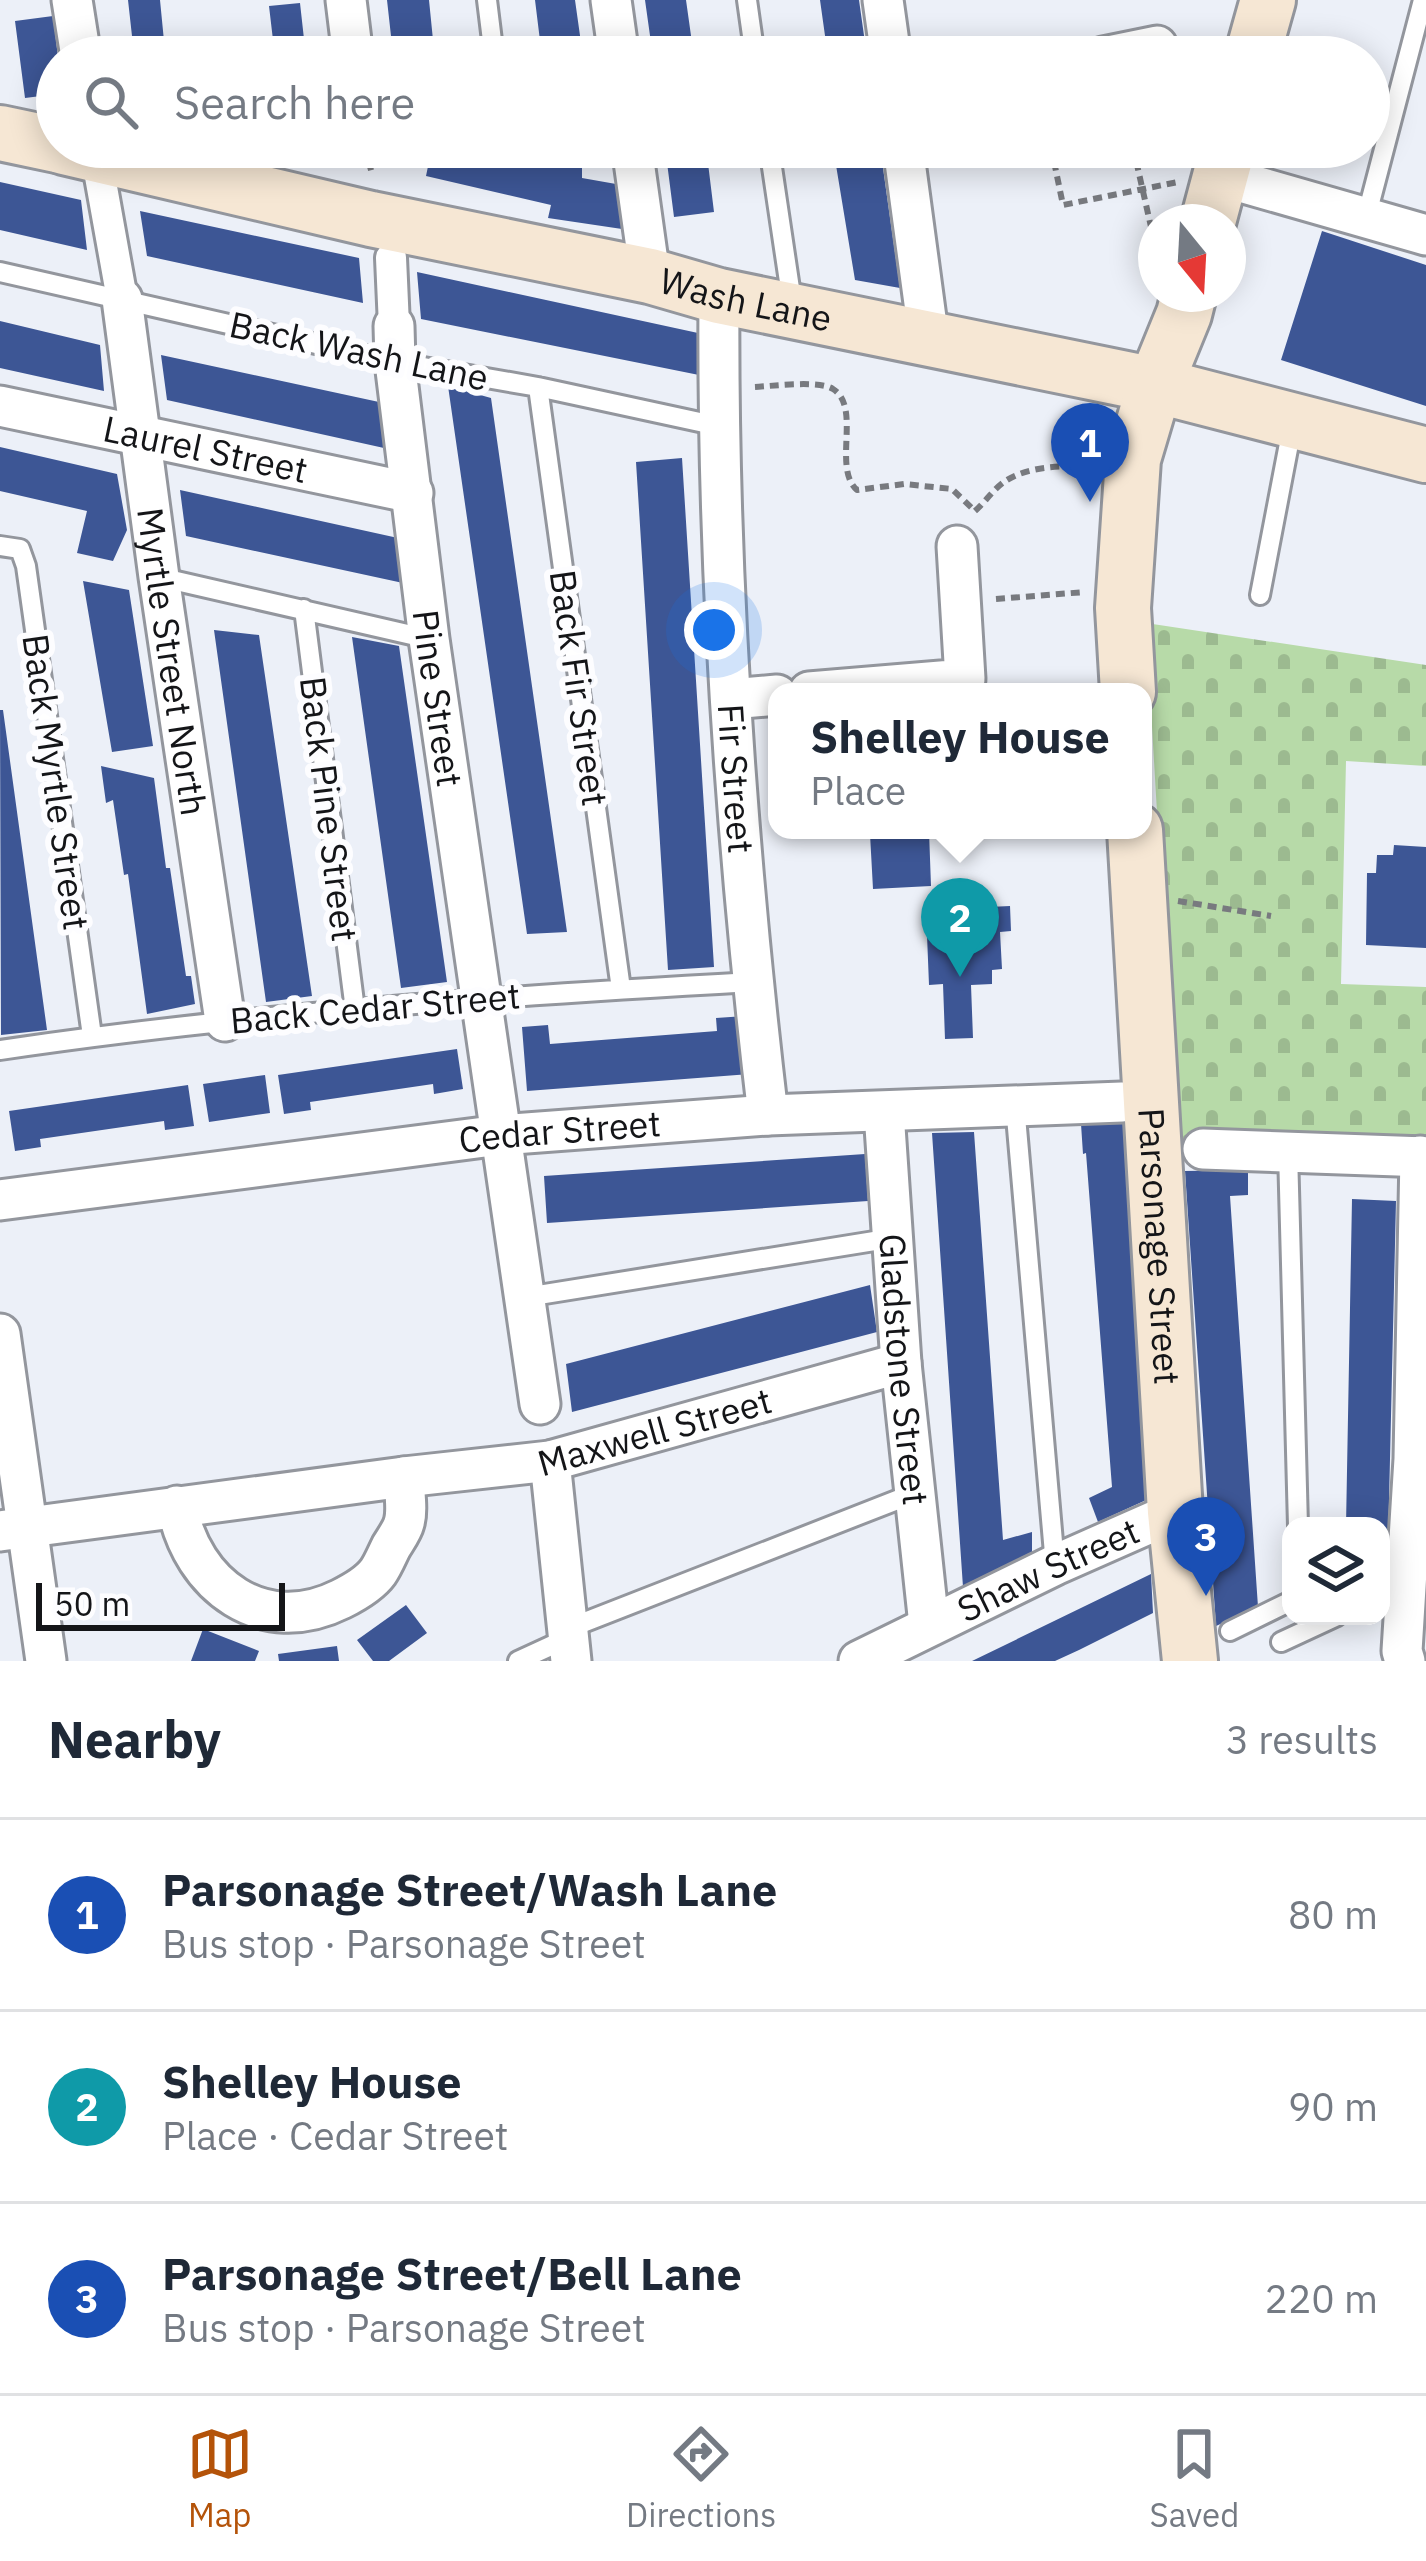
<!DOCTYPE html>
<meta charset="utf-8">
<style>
body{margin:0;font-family:"IBM Plex Sans",sans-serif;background:#f6f6f7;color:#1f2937}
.controls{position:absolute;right:36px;bottom:36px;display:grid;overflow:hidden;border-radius:24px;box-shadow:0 6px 30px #0003}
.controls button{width:108px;height:108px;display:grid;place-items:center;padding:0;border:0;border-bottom:3px solid #e0e1e3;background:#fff;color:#1f2937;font:60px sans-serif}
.compass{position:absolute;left:1138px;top:204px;width:108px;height:108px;border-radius:50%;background:#fff;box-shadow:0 6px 30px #0003;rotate:162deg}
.scale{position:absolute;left:36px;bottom:30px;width:249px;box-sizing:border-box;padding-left:12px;border:6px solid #141518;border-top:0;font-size:33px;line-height:42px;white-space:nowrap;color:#141518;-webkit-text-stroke:9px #fdfdff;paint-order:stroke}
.you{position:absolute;left:714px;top:630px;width:42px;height:42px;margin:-30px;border:9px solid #fff;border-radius:50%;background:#1a73e8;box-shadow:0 0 0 18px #1a73e833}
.badge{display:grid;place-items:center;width:78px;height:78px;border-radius:50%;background:#b45309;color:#fff;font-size:39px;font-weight:700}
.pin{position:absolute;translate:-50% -99px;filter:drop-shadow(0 3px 6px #0008)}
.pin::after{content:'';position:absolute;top:63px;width:42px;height:36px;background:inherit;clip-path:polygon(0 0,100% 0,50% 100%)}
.popup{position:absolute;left:768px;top:683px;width:384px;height:156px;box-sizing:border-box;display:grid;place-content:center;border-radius:24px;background:#fff;filter:drop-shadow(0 3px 9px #0005);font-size:39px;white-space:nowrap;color:#747a83}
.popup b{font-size:45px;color:#1f2937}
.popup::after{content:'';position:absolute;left:50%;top:100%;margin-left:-24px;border:24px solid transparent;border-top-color:#fff}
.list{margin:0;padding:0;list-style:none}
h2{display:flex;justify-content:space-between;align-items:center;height:156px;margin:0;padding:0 48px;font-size:51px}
h2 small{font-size:39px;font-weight:400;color:#747a83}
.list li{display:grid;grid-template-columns:78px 1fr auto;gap:36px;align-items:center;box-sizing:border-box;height:192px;padding:0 48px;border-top:3px solid #e0e1e3}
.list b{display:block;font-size:45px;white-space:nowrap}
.list p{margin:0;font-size:39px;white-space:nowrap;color:#747a83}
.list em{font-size:39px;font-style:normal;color:#747a83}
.icon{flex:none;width:66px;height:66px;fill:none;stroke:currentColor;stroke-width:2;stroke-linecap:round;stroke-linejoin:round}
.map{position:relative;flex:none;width:1426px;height:1661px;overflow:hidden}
.search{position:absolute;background:#fff;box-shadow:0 6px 30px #0003;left:36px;right:36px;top:36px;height:132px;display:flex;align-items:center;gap:30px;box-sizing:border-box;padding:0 42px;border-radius:66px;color:#747a83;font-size:45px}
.sheet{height:732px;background:#fff}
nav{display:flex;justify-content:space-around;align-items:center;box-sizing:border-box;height:168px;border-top:3px solid #e0e1e3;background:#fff;font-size:33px;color:#747a83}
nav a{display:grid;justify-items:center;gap:6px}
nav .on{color:#b45309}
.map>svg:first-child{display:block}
</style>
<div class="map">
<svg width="1426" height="1661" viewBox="0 0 1426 1661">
<defs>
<pattern id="cemetery-stones" width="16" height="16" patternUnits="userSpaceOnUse" patternTransform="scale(3)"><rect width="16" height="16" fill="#b7daa8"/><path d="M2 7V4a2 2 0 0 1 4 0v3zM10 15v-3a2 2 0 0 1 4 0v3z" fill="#9cba90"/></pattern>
</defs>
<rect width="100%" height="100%" fill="#ecf0f8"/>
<path fill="url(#cemetery-stones)" d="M1146,623l280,42v101l-80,-5 -5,223 85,3v159l-250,-6z"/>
<path fill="#3d5695" d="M128,0h32l4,41 -31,4z
M387,0h42l4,40 -41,5z
M535,0h40l8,57h-41z
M645,0h41l8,57h-41z
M820,0h39l8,57h-39z
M300,3l6,54h-31l-6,-51z
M53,16l5,41 -1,37 -32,4 -10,-77z
M432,147h50l100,21v10l34,6 6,45 -74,-11 3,-13 -125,-29z
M665,147h41l8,65 -40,5z
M833,147h47l20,141 -45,-8z
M0,182l81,18 6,50 -87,-20z
M140,211l219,47 4,45 -216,-47z
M1322,231l104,34v141l-145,-46z
M417,272l281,61 1,42 -278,-56z
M0,321l100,24 4,46 -104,-23z
M161,355l218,47 5,46 -217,-48z
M448,386l43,12 76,534 -40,2z
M0,447l117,27 10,56 -14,31 -36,-8 10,-42 -87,-20z
M682,458l32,509 -46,3 -32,-508z
M180,490l218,48 5,45 -217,-47z
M83,581l46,9 24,156 -41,6z
M214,630l45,5 53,361 -46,6z
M352,637l47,9 48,336 -46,6z
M0,710h3l44,320 -46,5z
M101,766l53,12 12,90h4l16,108h5l4,28 -48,10 -19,-140 -4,1 -11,-75 -7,3z
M929,831l2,55 -58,3 -3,-55z
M1394,845l32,2v101l-60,-3 1,-72h9l1,-18h16z
M1010,906l1,25 -11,1 2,37 -10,1v14l-21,1 2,53 -28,1 -2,-55 -14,1 -3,-75z
M745,1016l5,58 -223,17 -5,-64 26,-2 2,19 167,-13 -1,-13z
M457,1049l6,40 -29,5 -1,-10 -123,18 1,8 -27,4 -6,-39z
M265,1075l5,38 -61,9 -6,-38z
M188,1085l6,41 -29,4 -1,-9 -124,18 1,8 -26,4 -6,-40z
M1138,1122l17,374 -57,26 -9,-24 23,-11 -26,-334 -3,1 -2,-30z
M974,1132l29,408 29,-8v22l-69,33 -31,-454z
M865,1154l3,47 -321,22 -3,-47z
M1248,1170v25l-18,1 28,411 -42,19 -31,-455z
M1352,1199l44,2 -8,344 -7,3v-22h-35z
M870,1285l7,47 -305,80 -6,-48z
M1151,1574l2,39 -74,37 -24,11h-83z
M406,1605l21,28 -38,28h-16l-16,-21z
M203,1629l56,22 -4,10h-64z
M337,1646l2,15h-60l-1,-7z"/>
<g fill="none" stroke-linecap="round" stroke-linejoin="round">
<defs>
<path id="service" d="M487,0l7,57
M747,0l8,57
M769,147l23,155
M1366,218l57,-218
M0,272l395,90 143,25 180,39
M538,387l83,602
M0,546l20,3 6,17 66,470
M159,577l270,62
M1260,595l32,-167
M304,609l51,401
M0,1050c249,-37 501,-54 752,-68
M1015,1105l40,460
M1288,1151l10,375
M526,1297l367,-59
M567,1629l348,-136
M1230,1631l61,-30
M1281,1642l56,-26
M518,1661l50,-23"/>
<path id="pedestrian" d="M96,154l26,145
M391,258l3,68"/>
<g id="minor">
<path d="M72,0l9,57"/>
<path d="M346,0l7,57"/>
<path d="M611,0l8,57"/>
<path d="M883,0l8,57"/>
<path d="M1103,57l54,-11"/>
<path d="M632,147l18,129"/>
<path d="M903,147l23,171 -3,20"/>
<path d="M1220,176l206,59"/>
<path id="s1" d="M719,296c-2,273 17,548 49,819"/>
<path id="s2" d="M122,299l37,278 66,444"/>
<path id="s3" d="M394,326l1,36 34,277 111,765"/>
<path id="s4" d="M0,406l413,87"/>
<path d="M809,692l156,-13 -8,-133"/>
<path d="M731,699l46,-4"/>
<path id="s5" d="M884,1112l17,251 28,262"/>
<path d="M1203,1149l223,8"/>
<path id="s6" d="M0,1200l500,-65 268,-20 354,-13"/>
<path d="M0,1334l46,327"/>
<path d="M550,1461l21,200"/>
<path d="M177,1506c15,80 86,132 164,93 12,-6 29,-16 37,-27 5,-7 9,-17 13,-25 4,-7 11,-16 13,-24 4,-13 0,-33 0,-46"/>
<path id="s7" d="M0,1531l404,-54 146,-16 351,-98"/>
<path id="s8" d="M859,1661l196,-96 120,-53"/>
<path d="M1405,1661l-3,-10 12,-192 6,-303"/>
</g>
<g id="secondary">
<path d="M1252,57l16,-57"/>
<path d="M0,133l57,12"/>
<path id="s9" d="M64,147l307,72 279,57 69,20 436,89 271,70"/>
<path d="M1208,222l20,-75"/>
<path d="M1128,692l-5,-84 10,-149 22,-74 29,-71 5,-20"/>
<path id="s10" d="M1135,830l40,682 15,149"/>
</g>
</defs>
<use href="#service" stroke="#93969d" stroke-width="24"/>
<use href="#pedestrian" stroke="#93969d" stroke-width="36"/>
<use href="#minor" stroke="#93969d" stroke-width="45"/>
<use href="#secondary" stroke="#93969d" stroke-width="60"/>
<path stroke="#787a7f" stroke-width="6" stroke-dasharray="9 6" stroke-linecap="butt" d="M365,147l7,27
M1051,147l12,58 115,-23
M1133,147l23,102
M755,387c18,-1 64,-7 78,2 29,18 -1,79 24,101l47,-6 48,5 23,22
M975,511c10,-9 18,-21 29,-29 22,-16 62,-17 88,-15
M996,599l89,-7
M1178,901l93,15"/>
<use href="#service" stroke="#fff" stroke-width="18"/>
<use href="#pedestrian" stroke="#fff" stroke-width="30"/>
<use href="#minor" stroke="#fff" stroke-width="39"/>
<use href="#secondary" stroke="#f6e7d4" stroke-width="54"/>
</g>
<g text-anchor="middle" stroke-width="12" stroke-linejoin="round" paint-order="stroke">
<g font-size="36" fill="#141518" stroke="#fdfdff">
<text dy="13" stroke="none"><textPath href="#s9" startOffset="699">Wash Lane</textPath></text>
<text transform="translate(359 351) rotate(12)" y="13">Back Wash Lane</text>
<text dy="13" stroke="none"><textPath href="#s4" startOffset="210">Laurel Street</textPath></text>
<text dy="13" stroke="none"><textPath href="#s2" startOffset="366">Myrtle Street North</textPath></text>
<text transform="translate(579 688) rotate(82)" y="13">Back Fir Street</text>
<text dy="13" stroke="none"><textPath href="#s3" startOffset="375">Pine Street</textPath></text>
<text dy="13" stroke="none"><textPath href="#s1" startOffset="483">Fir Street</textPath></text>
<text transform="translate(56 782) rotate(82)" y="13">Back Myrtle Street</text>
<text transform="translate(329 809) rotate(83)" y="13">Back Pine Street</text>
<text transform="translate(375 1008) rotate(-5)" y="13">Back Cedar Street</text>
<text dy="13" stroke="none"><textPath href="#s6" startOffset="564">Cedar Street</textPath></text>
<text dy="13" stroke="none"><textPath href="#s10" startOffset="417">Parsonage Street</textPath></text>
<text dy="13" stroke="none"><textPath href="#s5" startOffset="258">Gladstone Street</textPath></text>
<text dy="13" stroke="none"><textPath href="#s7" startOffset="663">Maxwell Street</textPath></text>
<text dy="13" stroke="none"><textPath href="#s8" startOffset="210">Shaw Street</textPath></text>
</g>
</g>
</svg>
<div class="controls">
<button><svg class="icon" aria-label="layers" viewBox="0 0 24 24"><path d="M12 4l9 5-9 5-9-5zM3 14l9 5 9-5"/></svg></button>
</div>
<svg class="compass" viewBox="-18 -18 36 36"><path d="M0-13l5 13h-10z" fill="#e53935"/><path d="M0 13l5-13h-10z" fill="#747a83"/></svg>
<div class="scale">50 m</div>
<div class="you"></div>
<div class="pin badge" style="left:1090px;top:502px;background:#1a4fb4">1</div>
<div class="pin badge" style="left:960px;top:977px;background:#0f9aa8">2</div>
<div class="popup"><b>Shelley House</b>Place</div>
<div class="pin badge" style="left:1206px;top:1596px;background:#1a4fb4">3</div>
<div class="search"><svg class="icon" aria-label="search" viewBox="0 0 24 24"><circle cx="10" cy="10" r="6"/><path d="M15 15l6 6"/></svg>Search here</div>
</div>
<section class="sheet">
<h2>Nearby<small>3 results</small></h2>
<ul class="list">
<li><span class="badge" style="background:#1a4fb4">1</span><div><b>Parsonage Street/Wash Lane</b><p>Bus stop · Parsonage Street</p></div><em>80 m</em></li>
<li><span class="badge" style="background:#0f9aa8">2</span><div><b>Shelley House</b><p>Place · Cedar Street</p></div><em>90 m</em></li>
<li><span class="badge" style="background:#1a4fb4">3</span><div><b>Parsonage Street/Bell Lane</b><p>Bus stop · Parsonage Street</p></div><em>220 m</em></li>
</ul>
</section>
<nav>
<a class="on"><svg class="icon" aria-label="map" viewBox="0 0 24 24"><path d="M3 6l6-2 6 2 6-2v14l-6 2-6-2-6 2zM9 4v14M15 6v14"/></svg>Map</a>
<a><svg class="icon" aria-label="directions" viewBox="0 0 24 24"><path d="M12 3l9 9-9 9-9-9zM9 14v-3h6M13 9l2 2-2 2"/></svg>Directions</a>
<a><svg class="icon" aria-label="saved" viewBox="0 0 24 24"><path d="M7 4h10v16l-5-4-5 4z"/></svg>Saved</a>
</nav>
